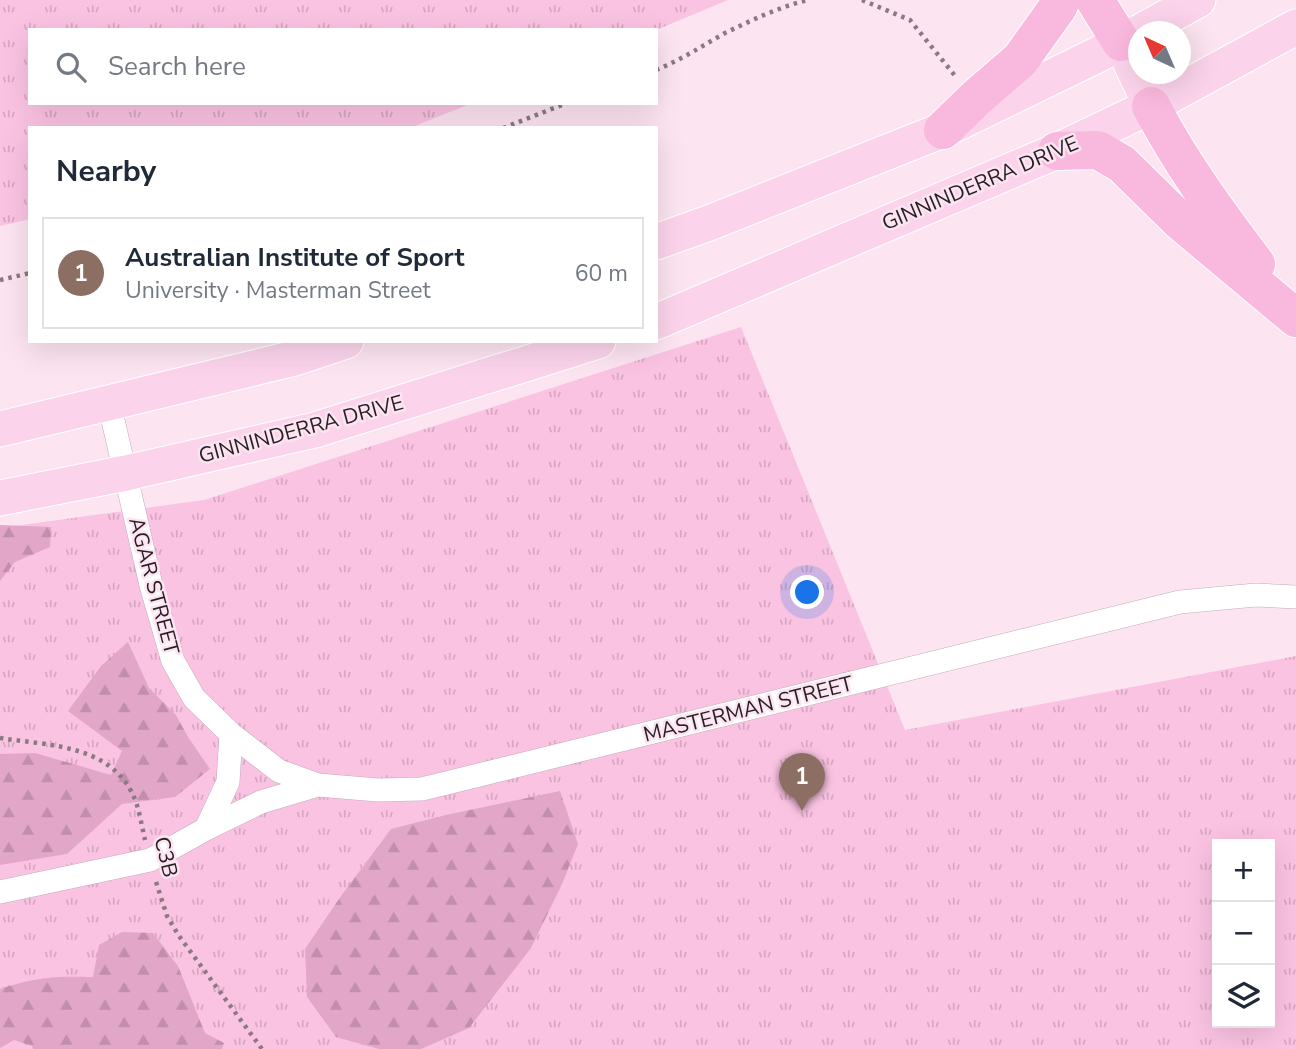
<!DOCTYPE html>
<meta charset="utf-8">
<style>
body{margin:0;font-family:"Nunito Sans",sans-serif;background:#f6f6f7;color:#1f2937}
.controls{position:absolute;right:21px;bottom:21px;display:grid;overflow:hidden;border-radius:0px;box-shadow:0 7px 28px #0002}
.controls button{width:63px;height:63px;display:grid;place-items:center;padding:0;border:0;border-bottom:2px solid #e0e1e3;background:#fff;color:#1f2937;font:35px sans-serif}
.compass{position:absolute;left:1128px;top:21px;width:63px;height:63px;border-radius:50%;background:#fff;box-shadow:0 7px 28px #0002;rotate:316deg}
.you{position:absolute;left:808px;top:593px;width:24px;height:24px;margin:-18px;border:5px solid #fff;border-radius:50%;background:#1a73e8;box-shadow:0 0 0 10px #1a73e833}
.badge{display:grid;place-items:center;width:46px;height:46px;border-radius:50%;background:#b03587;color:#fff;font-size:23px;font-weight:700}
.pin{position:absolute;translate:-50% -58px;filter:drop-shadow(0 2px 4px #0008)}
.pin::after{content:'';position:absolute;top:37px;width:24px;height:21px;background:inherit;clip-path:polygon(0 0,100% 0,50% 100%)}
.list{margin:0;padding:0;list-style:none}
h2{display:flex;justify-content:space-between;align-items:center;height:91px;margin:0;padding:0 28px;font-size:30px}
h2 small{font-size:23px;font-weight:400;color:#747a83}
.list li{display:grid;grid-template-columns:46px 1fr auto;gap:21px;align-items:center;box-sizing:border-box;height:112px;margin:0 14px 14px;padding:0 14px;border:2px solid #e0e1e3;border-radius:0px}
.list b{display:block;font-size:26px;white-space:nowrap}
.list p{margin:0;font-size:23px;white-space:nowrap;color:#747a83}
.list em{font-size:23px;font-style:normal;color:#747a83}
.icon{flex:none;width:38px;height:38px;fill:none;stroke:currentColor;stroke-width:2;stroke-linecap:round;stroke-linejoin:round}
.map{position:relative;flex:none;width:1296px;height:1049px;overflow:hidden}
.search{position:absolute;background:#fff;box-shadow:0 7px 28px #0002;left:28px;top:28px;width:630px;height:77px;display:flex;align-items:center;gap:18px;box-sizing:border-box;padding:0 24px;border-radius:0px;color:#747a83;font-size:26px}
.panel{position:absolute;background:#fff;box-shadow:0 7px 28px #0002;left:28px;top:126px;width:630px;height:217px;border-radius:0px}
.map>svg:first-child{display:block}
</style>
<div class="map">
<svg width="1296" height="1049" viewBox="0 0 1296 1049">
<defs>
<pattern id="grass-tufts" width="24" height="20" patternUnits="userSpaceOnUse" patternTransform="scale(1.75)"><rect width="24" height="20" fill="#fbc3e2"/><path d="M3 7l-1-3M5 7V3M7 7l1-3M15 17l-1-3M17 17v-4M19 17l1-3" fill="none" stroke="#d7a7c2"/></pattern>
<pattern id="forest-firs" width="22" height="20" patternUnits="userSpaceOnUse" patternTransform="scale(1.75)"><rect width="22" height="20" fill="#e1a6c8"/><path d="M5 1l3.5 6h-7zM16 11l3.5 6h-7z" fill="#c18eac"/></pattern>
</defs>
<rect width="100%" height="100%" fill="#fce4f1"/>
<path fill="url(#grass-tufts)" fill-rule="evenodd" d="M0,0h728l-72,30h-626v73h442l-62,25h-380v91l-30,7z
M741,327l164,403 391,-74v393h-1296v-521l204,-28zM1217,844h53v179h-53z"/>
<path fill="url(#forest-firs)" d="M0,525l51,2 -1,20 -35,15 -15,19z
M128,642l21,46 27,27 12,22 22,32 -35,28 -53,7 -55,50 -67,11v-111l35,-1 76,22 11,-24 -54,-40 33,-45z
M560,791l18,53 -16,40 -31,64 -62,80 -48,21h-42l-43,-12 -29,-40 -2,-48 36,-53 50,-67 55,-14z
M122,932l31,1 25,33 27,67 19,10 -2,6h-189l-1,-3 -18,-6 -14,8v-59c36,-12 56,-13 93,-12l6,-32z"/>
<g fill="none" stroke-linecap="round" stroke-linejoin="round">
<defs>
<path id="minor" d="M109,403l42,182 22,76 21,37 37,36 48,37 39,14
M206,829l22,-47 3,-48
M0,892l150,-32 56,-31 55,-27 57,-17 60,5 44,-1 758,-187 76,-7 40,2"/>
<path id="primary" d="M1140,32l58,-32
M1121,42l30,64
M656,242l53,-19 234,-93 154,-75 41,-22
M656,322l401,-171 94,-45 145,-79
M0,429l295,-71 51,-17
M0,498l126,-25 189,-43 283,-89"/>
<path id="motorway" d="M1095,0l26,42
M1151,106c29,56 67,108 105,158
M943,130l33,-32 44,-38 38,-53 3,-7
M1057,151l41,-1 24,14 58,57 116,97"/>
</defs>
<use href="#minor" stroke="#c3acb9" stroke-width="24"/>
<use href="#primary" stroke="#fff" stroke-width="37"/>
<use href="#motorway" stroke="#fff" stroke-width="40"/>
<path stroke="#897a82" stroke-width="4.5" stroke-dasharray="3.5 5" stroke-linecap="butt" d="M862,0l48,20 46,57
M656,70c25,-10 46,-24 69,-37 27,-13 54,-26 83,-33
M503,128l64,-25
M0,280l30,-7
M0,738c51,8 114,6 136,64 4,12 6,25 9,38
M156,882l11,34 12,20 83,113"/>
<use href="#minor" stroke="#fff" stroke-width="23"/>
<use href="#primary" stroke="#fbd4eb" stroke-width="35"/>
<use href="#motorway" stroke="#f9b8dd" stroke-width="38"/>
</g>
<g text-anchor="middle" stroke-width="5" stroke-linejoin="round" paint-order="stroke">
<g font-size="21" fill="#261e23" stroke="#fce4f1">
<text transform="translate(980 183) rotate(-23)" y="7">GINNINDERRA DRIVE</text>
<text transform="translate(301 429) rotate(-15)" y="7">GINNINDERRA DRIVE</text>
<text transform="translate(154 586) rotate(75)" y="7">AGAR STREET</text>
<text transform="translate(748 709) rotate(-14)" y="7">MASTERMAN STREET</text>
<text transform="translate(166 857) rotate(76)" y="7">C3B</text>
</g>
</g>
</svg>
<div class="controls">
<button>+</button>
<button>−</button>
<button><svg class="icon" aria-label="layers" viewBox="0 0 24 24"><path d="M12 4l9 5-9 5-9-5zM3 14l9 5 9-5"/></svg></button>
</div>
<svg class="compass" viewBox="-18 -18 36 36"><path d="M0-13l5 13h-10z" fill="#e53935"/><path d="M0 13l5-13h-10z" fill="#747a83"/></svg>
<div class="you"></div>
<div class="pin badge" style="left:802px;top:811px;background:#8d6e63">1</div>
<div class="search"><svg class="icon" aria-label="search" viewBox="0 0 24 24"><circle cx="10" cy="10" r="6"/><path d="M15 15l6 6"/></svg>Search here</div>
<section class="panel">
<h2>Nearby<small></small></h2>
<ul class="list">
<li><span class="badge" style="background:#8d6e63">1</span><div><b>Australian Institute of Sport</b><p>University · Masterman Street</p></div><em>60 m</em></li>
</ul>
</section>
</div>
